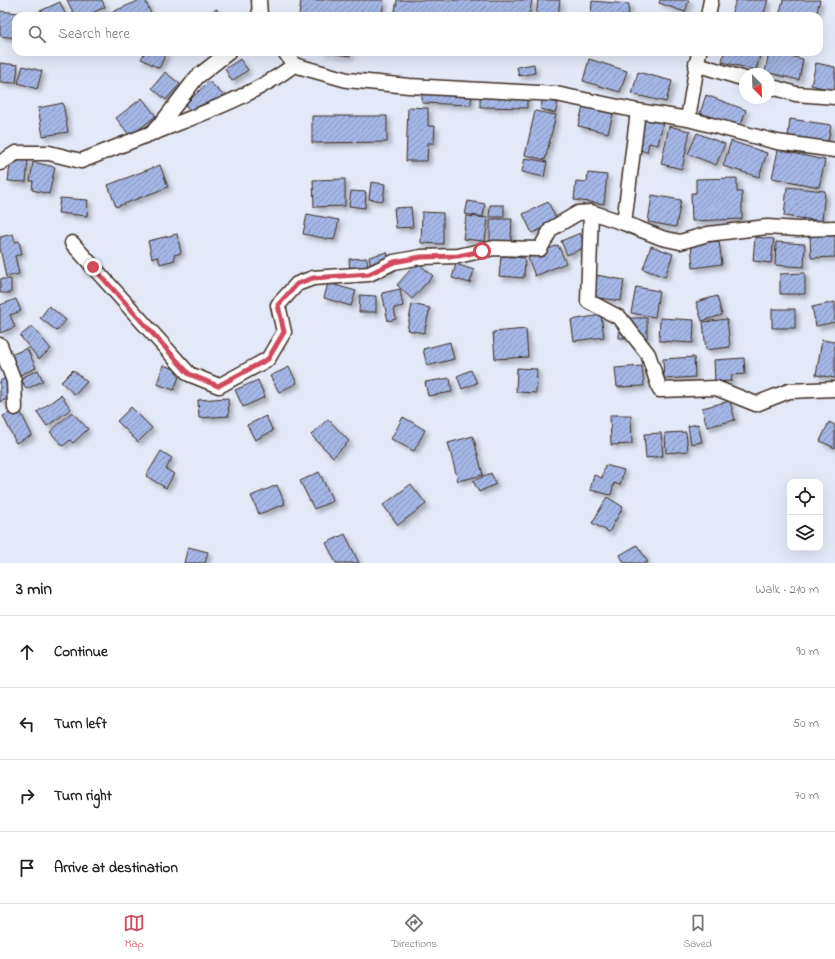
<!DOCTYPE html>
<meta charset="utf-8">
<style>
body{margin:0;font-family:"Indie Flower",sans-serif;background:#f2f2f2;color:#222}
.controls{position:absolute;right:12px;bottom:12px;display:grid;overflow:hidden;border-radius:8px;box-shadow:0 4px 16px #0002}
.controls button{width:36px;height:36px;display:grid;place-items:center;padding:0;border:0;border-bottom:1px solid #e0e0e0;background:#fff;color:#222;font:20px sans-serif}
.compass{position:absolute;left:739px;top:68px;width:36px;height:36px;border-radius:50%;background:#fff;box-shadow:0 4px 16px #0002;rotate:157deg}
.stop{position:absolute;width:12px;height:12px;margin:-9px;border:3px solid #d1495b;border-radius:50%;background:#fff}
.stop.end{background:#d1495b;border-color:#fff;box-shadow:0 1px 4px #0008}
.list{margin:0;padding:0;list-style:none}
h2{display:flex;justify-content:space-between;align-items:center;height:52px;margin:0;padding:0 16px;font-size:17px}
h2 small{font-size:13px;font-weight:400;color:#767676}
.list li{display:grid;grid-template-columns:26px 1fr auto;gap:12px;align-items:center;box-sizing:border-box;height:72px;padding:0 16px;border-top:1px solid #e0e0e0}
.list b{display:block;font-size:15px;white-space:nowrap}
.list em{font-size:13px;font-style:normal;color:#767676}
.icon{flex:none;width:22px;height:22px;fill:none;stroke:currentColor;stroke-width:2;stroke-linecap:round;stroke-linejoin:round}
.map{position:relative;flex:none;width:835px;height:563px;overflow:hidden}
.search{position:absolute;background:#fff;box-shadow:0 4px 16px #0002;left:12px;right:12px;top:12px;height:44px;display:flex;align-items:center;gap:10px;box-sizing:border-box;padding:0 14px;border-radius:12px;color:#767676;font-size:15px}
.sheet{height:340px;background:#fff}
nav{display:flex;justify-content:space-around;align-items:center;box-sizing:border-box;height:56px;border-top:1px solid #e0e0e0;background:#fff;font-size:11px;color:#767676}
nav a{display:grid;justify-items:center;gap:2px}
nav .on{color:#d1495b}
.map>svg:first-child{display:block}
</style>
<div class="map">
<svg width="835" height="563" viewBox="0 0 835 563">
<defs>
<pattern id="building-hatch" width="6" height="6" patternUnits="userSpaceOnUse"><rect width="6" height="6" fill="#a4b7e6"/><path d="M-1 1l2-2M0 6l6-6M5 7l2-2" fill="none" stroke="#8795ba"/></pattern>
<filter id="shadow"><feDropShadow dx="3.5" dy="3.5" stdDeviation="2" flood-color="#0004"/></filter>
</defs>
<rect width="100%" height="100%" fill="#e4e9f8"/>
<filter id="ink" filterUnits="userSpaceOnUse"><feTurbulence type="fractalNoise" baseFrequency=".025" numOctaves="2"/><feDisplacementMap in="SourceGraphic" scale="8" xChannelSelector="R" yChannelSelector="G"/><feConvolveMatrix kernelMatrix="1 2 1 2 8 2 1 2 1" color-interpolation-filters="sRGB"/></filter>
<g filter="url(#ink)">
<path fill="url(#building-hatch)" stroke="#3b2a1e" filter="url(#shadow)" d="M67,0h35l3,7 -13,6 1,3h-18z
M140,0h5l7,16h-41l-1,-3z
M301,0h83l-2,16h-83z
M397,0h135l-3,16h-135z
M538,0h22l-2,16h-22z
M660,0h29l-4,12 -26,-9z
M736,0h32l-5,16h-32z
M783,0h37l-4,16h-37z
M592,1l37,3 -1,12h-37z
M60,2l6,14h-26l-2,-4z
M217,9l2,7h-18z
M0,11l37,4 -1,1h-20v22l-16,-2z
M145,52h22l-8,16 -18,-9z
M321,52h30l-1,4z
M724,52h37l-5,18 -34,-8z
M769,52l34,7 -4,21 -34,-8z
M240,59l8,11 -16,11 -7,-12z
M589,59l38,12 -7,21 -37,-11z
M0,63l18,2 -2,18 -16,-1z
M816,63l19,4v24l-24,-6z
M534,64l1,9 -16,3 -2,-9z
M23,66l19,5 -5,18 -19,-6z
M165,72l15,12 -14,16 -14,-12z
M638,72l34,9 -6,21 -34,-8z
M209,81l14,14 -20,20 -7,-7 -4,3 -7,-6z
M422,85l50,1 -1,19 -49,-2z
M480,86l47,2v20l-47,-1z
M706,95l40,15 -6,18 -40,-15z
M142,98l14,18 -26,20 -14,-18z
M543,99l15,4 -3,10 -15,-4z
M63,103l5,29 -25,4 -5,-28z
M584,103l30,7 -6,23 -30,-7z
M408,107l20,1v18h7l-1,17h-6l-1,18h-21z
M535,111l21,4 -11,45 -20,-5z
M312,116h75v26l-75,1z
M644,119l19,4 -5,22 -9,-2 -2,9 -11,-3z
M790,119l41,6 -3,17 -40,-6z
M669,126l21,5 -8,38 -21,-5z
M697,133l28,11 -9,21 -28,-11z
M731,141l36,12 -8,24 -36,-11z
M778,150l47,10 -6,27 -47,-9z
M11,157l17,2 -2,23 -18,-1z
M525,158l22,4 -3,15 -22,-5z
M33,162l22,5 -6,27 -17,-4 1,-9h-3z
M160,165l8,22 -52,20 -8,-22z
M588,173l19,2 -3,29 -30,-4 2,-19 11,1z
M737,178v14h5v27l-50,2 -1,-28h5v-14z
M345,179v27l-31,1 -1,-27z
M371,182l14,2 -2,17 -14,-2z
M787,187l38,4 -3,30 -38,-5z
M351,191l15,1 -1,16 -16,-2z
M652,195l29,5 -5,27 -28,-5z
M60,198l28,2 -1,16 -29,-3z
M468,201l17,3 -2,13 -18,-3z
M548,202l10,20 -26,11 -9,-19z
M490,205h14v12h-15z
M411,207l2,20 -17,1 -2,-20z
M422,212l21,1v31l-22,-1z
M307,214l32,6 -5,20 -31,-6z
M466,216l22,2 -3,23 -22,-2z
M490,219h22l-1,22h-21z
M580,233l6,14 -19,8 -6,-14z
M13,234l2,8 4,-1 3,13 -7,2 4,18 -13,3 -6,-29v-11z
M177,234l4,19 -7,2 1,5 -15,4 -2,-7 -6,1 -4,-17z
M835,235v22l-24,1 -1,-22z
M755,237l19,2 -3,24 -18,-2z
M719,241l3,23 -29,4 -2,-24z
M776,242l29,2 -1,23 -29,-2z
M558,245l8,18 -31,13 -7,-18z
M651,246l22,8 -8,23 -22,-8z
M387,252l5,19 -19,5 -4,-19z
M501,256l24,2 -1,20 -25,-2z
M367,258l1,15 -18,1 -1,-15z
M417,262l16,14 -21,23 -15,-14z
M456,264l18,6 -4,13 -18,-5z
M805,273v21h-25v-20z
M596,275l28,5 -3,21 -29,-4z
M0,279h11v14h-11z
M328,283l28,8 -5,15 -27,-8z
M636,287l23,4 -4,26 -24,-4z
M400,289l3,17 -9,2 2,11 -8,2 -6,-28z
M360,295l16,1v16h-17z
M717,296l5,19 -20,6 -6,-19z
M16,299l5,12 -11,4 5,12 -15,6v-28z
M835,302v20l-19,4 -4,-19z
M412,304l18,4 -6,25 -17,-3z
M49,306l17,14 -9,11 -17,-13z
M772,309h23v19h-23z
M601,315l3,22 -30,4 -3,-21z
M619,318h28v20h-28z
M660,318l34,2 -1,23 -34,-2z
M727,319l3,28 -24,3 -3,-28z
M32,326l19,23 -12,10 -19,-23z
M526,329l2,28 -33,2 -2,-27z
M822,340l13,2v36l-19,-3z
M450,342l4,17 -27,7 -4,-17z
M27,348l9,20 -21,9 -9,-20z
M694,357l1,20 -31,2 -1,-20z
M744,358l1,16 -14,1 1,6 -17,1 -1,-22z
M163,365l18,6 -7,19 -17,-6z
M642,366l2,20 -27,1 -2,-19z
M289,367l8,16 -18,9 -9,-16z
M517,368l20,1 -1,24 -20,-1z
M38,370l5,11 -17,8 -5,-11z
M73,370l14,12 -12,13 -14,-13z
M471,370l6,13 -15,6 -5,-13z
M5,378l9,18 -14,6v-21z
M450,378l2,14 -24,4 -3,-14z
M258,380l7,17 -22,10 -8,-17z
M61,395l10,14 -24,17 -10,-14z
M228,398l1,18 -30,2 -1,-18z
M730,401l5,19 -28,7 -5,-19z
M131,407l21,21 -14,14 -21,-21z
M19,409l13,26 -16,8 -13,-27z
M72,412l16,17 -15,14 -3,-3 -7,6 -13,-14z
M610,415h21l1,29 -21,1z
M266,416l7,15 -18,9 -8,-15z
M403,417l22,13 -11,21 -23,-12z
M328,419l21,22 -16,16 -22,-22z
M829,422l6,3v23l-15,-7z
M698,424l4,18 -11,2 -3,-18z
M686,432l2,19 -22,2 -1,-20z
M661,433l2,23 -17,2 -2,-24z
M473,436l10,39 -25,6 -10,-38z
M161,451l11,7 -6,11 8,5 -8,14 -20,-12z
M605,465l19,5 -4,15 -6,-2 -3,12 -21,-5 4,-15 8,3z
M319,472l14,29 -19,8 -14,-28z
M491,473l5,11 -17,8 -6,-11z
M411,484l15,20 -28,21 -15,-20z
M277,485l8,19 -26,10 -8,-18z
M607,497l16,10 -14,25 -17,-9z
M345,534l14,29h-23l-10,-20z
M637,545l11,17 -2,1h-22l-4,-8z
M188,547l20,5 -3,11h-21z"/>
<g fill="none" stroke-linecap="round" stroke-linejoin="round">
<defs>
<path id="street" d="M259,0l1,16
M708,16l3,-16
M285,52l9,13 53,15 62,6 147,8 82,17 50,8 89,23 58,8
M696,64l49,15
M769,86l27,8 39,3
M688,119l11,-67
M156,132c47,-19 97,-36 138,-67
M0,163l16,-10h33l32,8 71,-28 12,-13 33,-43 32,-25
M591,212l-3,89 32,17 28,36 12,36 56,-2 40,16 33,-13 46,-2
M624,223l38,15 18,4 28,-8 59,-7 31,2 37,-1
M72,243l117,131 30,12 49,-27 16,-27 -6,-27 19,-21 16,-6 56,-4 25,-12 27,-5 37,-1 36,-8 46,1 11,-20 27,-16 13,-1 33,11 14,-112
M0,345l14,36 1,27"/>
</defs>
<use href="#street" stroke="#3b2a1e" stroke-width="17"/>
<use href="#street" stroke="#fff" stroke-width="14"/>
</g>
</g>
<g fill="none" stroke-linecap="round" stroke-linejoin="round" filter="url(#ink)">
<path stroke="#d1495b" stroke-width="5" d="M93,267l96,107 29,12 50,-27 16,-27 -6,-27 19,-21 16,-6 56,-4 25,-12 27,-5 37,-1 24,-5"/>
</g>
</svg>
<div class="controls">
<button><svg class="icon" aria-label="locate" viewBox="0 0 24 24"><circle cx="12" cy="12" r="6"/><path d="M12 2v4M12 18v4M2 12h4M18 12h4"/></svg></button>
<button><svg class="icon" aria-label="layers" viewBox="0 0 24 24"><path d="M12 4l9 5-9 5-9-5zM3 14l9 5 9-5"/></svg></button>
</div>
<svg class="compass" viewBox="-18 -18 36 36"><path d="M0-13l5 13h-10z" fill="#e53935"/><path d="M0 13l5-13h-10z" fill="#767676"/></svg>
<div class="stop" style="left:482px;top:251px"></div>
<div class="stop end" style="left:93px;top:267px"></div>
<div class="search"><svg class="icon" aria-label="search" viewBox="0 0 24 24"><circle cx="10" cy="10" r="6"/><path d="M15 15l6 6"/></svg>Search here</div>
</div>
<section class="sheet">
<h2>3 min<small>Walk · 210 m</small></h2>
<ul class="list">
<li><svg class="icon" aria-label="ahead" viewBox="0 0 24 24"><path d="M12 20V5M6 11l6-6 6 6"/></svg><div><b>Continue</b></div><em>90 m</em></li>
<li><svg class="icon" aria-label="left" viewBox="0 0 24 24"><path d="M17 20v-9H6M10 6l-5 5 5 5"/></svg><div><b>Turn left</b></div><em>50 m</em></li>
<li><svg class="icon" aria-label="right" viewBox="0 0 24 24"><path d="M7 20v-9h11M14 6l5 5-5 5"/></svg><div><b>Turn right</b></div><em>70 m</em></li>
<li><svg class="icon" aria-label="arrive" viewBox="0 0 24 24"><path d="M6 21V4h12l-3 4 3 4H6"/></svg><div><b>Arrive at destination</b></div></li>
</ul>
</section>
<nav>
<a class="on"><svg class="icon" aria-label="map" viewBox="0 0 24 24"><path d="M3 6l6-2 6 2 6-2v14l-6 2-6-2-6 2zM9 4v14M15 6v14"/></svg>Map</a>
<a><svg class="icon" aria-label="directions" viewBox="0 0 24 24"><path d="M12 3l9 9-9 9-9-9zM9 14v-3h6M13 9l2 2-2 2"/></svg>Directions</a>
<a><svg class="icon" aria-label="saved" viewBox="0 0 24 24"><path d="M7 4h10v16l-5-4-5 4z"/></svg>Saved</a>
</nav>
